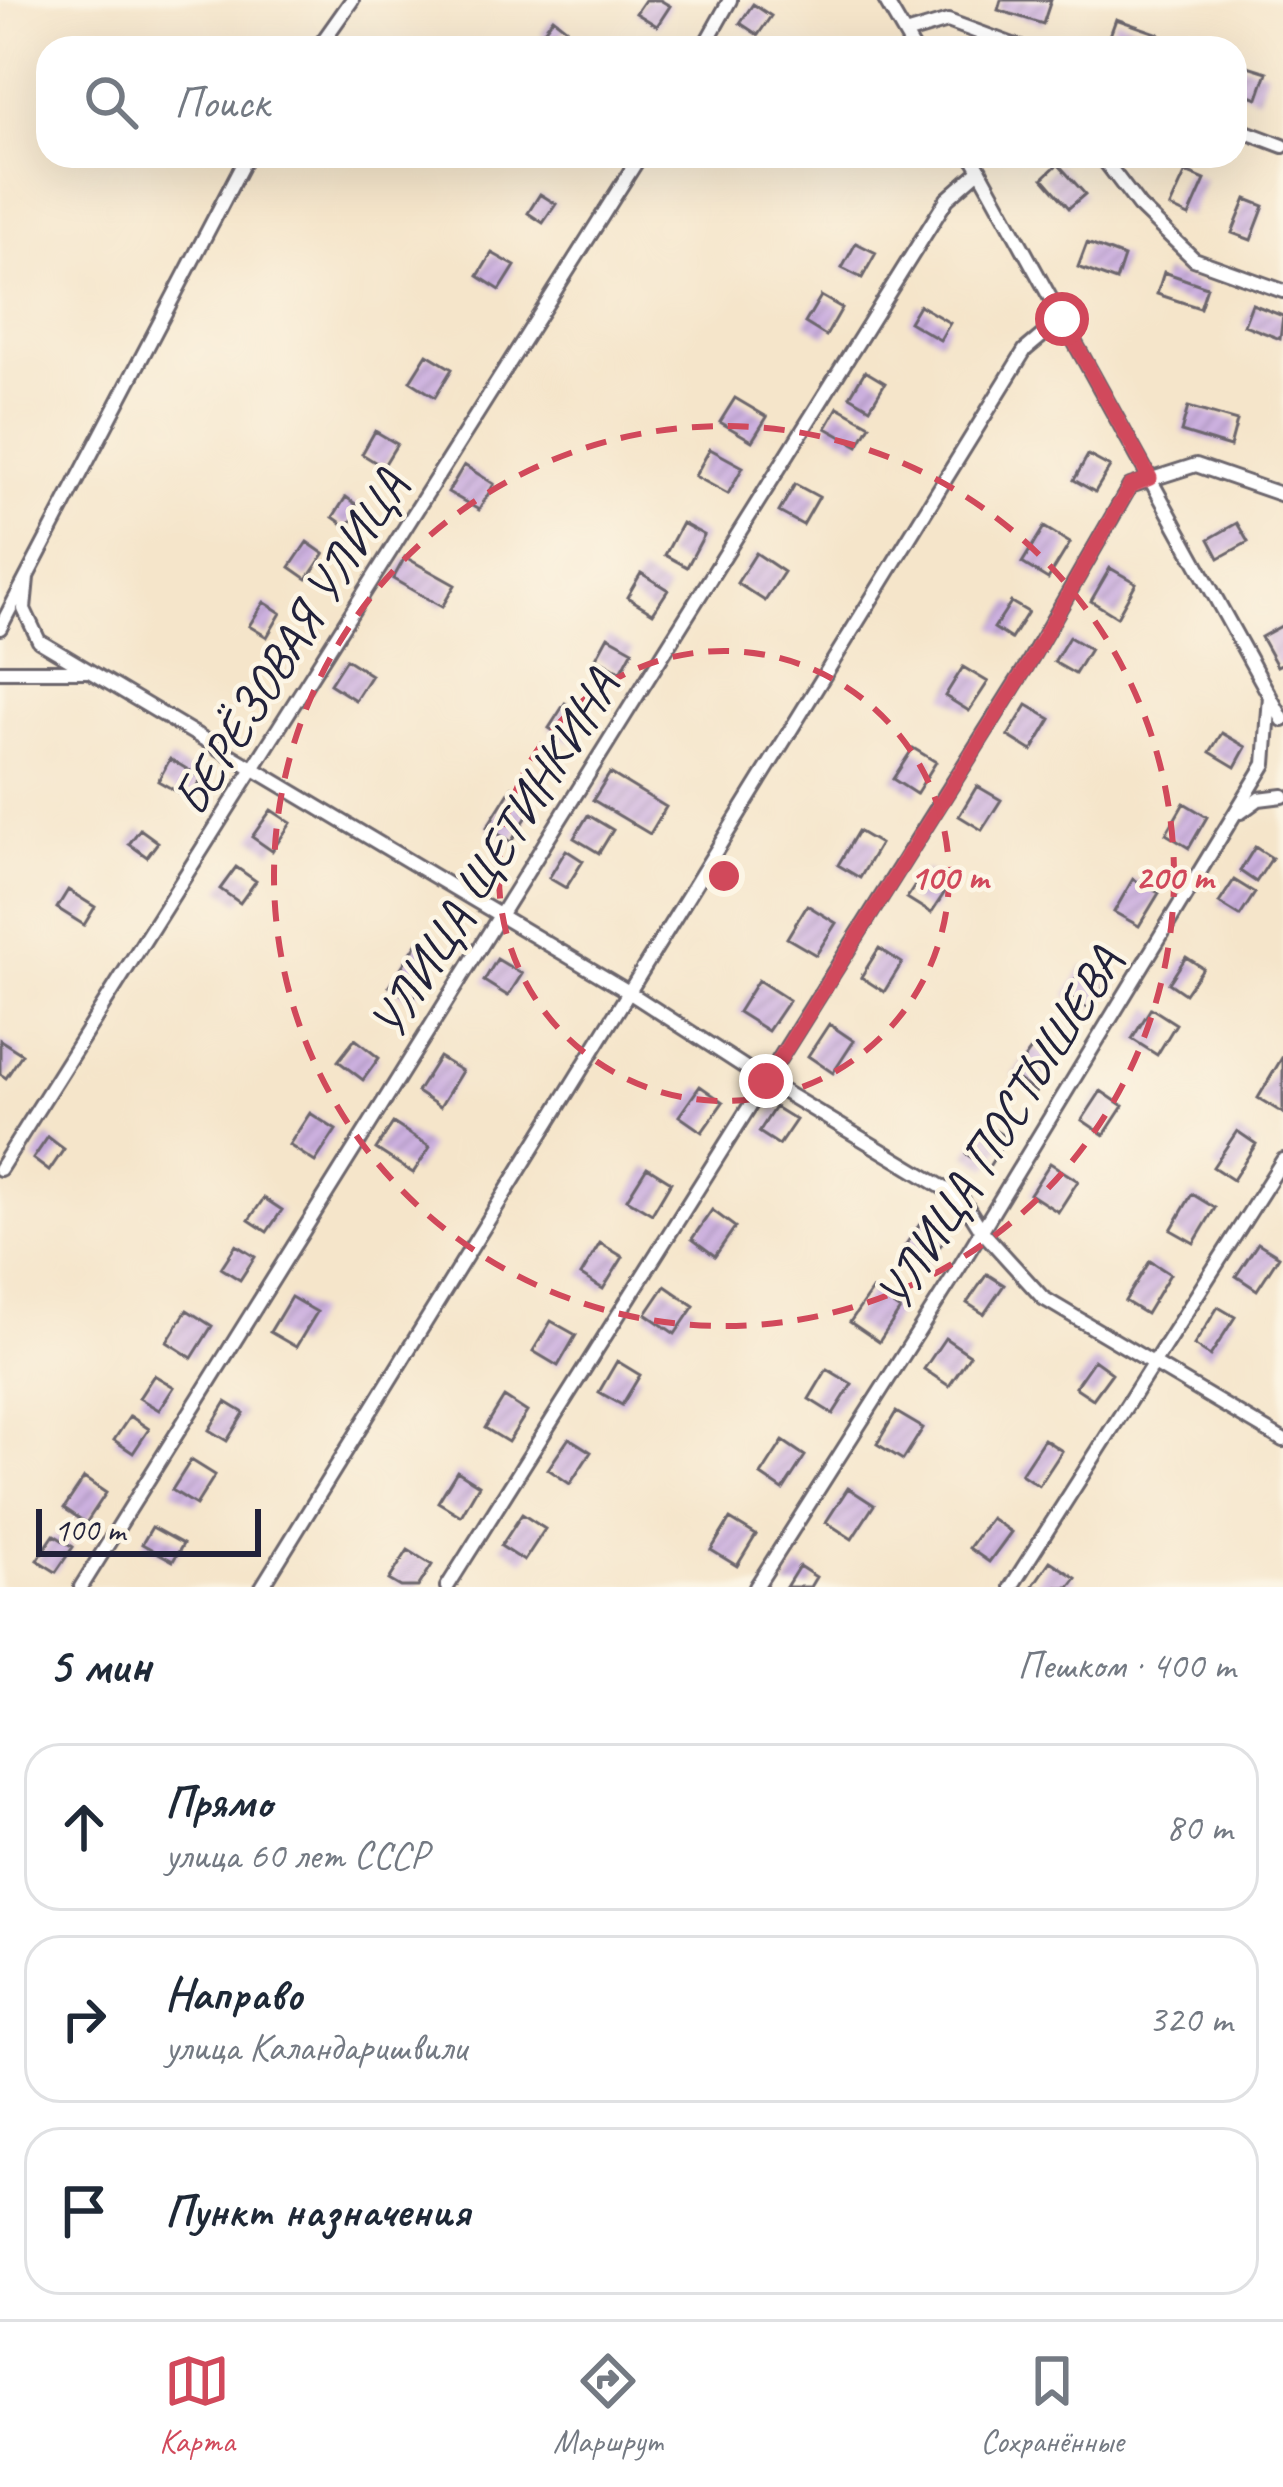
<!DOCTYPE html>
<html lang="ru">
<meta charset="utf-8">
<style>
body{margin:0;font-family:Caveat,sans-serif;background:#f2f2f3;color:#1f2937}
.scale{position:absolute;left:36px;bottom:30px;width:225px;box-sizing:border-box;padding-left:12px;border:6px solid #22223b;border-top:0;font-size:33px;line-height:42px;white-space:nowrap;color:#22223b;-webkit-text-stroke:9px #fcf5e5;paint-order:stroke}
.stop{position:absolute;width:36px;height:36px;margin:-27px;border:9px solid #d1495b;border-radius:50%;background:#fff}
.stop.end{background:#d1495b;border-color:#fff;box-shadow:0 3px 12px #0008}
.list{margin:0;padding:0;list-style:none}
h2{display:flex;justify-content:space-between;align-items:center;height:156px;margin:0;padding:0 48px;font-size:51px}
h2 small{font-size:39px;font-weight:400;color:#747a83}
.list li{display:grid;grid-template-columns:78px 1fr auto;gap:36px;align-items:center;box-sizing:border-box;height:168px;margin:0 24px 24px;padding:0 24px;border:3px solid #e0e1e3;border-radius:36px}
.list b{display:block;font-size:45px;white-space:nowrap}
.list p{margin:0;font-size:39px;white-space:nowrap;color:#747a83}
.list em{font-size:39px;font-style:normal;color:#747a83}
.icon{flex:none;width:66px;height:66px;fill:none;stroke:currentColor;stroke-width:2;stroke-linecap:round;stroke-linejoin:round}
.map{position:relative;flex:none;width:1283px;height:1587px;overflow:hidden}
.search{position:absolute;background:#fff;box-shadow:0 12px 48px #0002;left:36px;right:36px;top:36px;height:132px;display:flex;align-items:center;gap:30px;box-sizing:border-box;padding:0 42px;border-radius:36px;color:#747a83;font-size:45px}
.sheet{height:732px;background:#fff}
nav{display:flex;justify-content:space-around;align-items:center;box-sizing:border-box;height:168px;border-top:3px solid #e0e1e3;background:#fff;font-size:33px;color:#747a83}
nav a{display:grid;justify-items:center;gap:6px}
nav .on{color:#d1495b}
.map>svg:first-child{display:block}
</style>
<div class="map">
<svg width="1283" height="1587" viewBox="0 0 1283 1587">
<defs>
<pattern id="building-hatch" width="6" height="6" patternUnits="userSpaceOnUse" patternTransform="scale(3)"><rect width="6" height="6" fill="#ccb0df"/><path d="M-1 1l2-2M0 6l6-6M5 7l2-2" fill="none" stroke="#af97c0"/></pattern>
</defs>
<rect width="100%" height="100%" fill="#fcf5e5"/>
<filter id="ink" filterUnits="userSpaceOnUse"><feTurbulence type="fractalNoise" baseFrequency=".00833" numOctaves="2"/><feDisplacementMap in="SourceGraphic" scale="24" xChannelSelector="R" yChannelSelector="G"/><feConvolveMatrix kernelMatrix="1 2 1 2 8 2 1 2 1" color-interpolation-filters="sRGB"/></filter>
<filter id="wash" filterUnits="userSpaceOnUse"><feTurbulence type="fractalNoise" baseFrequency=".004" numOctaves="4" result="noise"/><feDisplacementMap in="SourceGraphic" scale="48" xChannelSelector="R" yChannelSelector="G"/><feGaussianBlur stdDeviation="2.7" result="paint"/><feColorMatrix in="noise" values="0 0 0 0 0 0 0 0 0 0 0 0 0 0 0 0 0 1.4 0 .05"/><feComposite in="paint" operator="in"/></filter>
<g filter="url(#wash)">
<rect width="100%" height="100%" fill="#f5e5ca"/>
<g id="blocks">
<path fill="url(#building-hatch)" d="M645,0h15l10,6 -13,20 -21,-13z
M1001,0h50l-8,24 -45,-14z
M753,4l18,12 -13,19 -18,-12z
M553,18l13,10 -12,16 -13,-10z
M1116,19l43,15 -5,14h-35l-12,-4z
M1235,62l32,10 -9,26 -23,-8z
M1058,164l27,30 -16,14 -26,-30z
M1186,172l19,8 -16,36 -19,-9z
M540,194l16,10 -13,19 -15,-10z
M1246,199l18,7 -13,34 -19,-7z
M856,243l20,10 -14,25 -20,-10z
M1087,243l37,14 -8,24 -38,-14z
M492,253l23,13 -15,24 -22,-14z
M1164,272l43,15 -7,21 -43,-14z
M821,296l21,12 -16,28 -21,-13z
M1252,304l31,12 -3,23 -36,-14z
M919,305l31,18 -10,17 -31,-18z
M427,354l25,15 -17,28 -25,-16z
M865,371l20,12 -15,25 -20,-12z
M735,398l32,19 -15,24 -32,-19z
M838,407l32,18 -12,21 -32,-18z
M1188,407l49,14 -7,26 -49,-15z
M375,431l22,13 -14,23 -21,-13z
M710,449l33,18 -15,27 -33,-18z
M1088,455l22,12 -15,25 -21,-12z
M464,465l30,19 -15,26 -31,-18z
M795,484l24,13 -16,28 -24,-13z
M346,497l15,11 -14,19 -14,-10z
M682,523l22,12 -17,32 -22,-12z
M1237,523l11,19 -29,16 -10,-19z
M1044,527l26,16 -22,36 -26,-16z
M307,542l17,12 -17,25 -17,-12z
M756,553l28,19 -19,29 -28,-18z
M405,557l50,28 -13,22 -49,-28z
M1110,568l26,15 -19,34 -26,-16z
M641,573l27,17 -15,23 -26,-16z
M264,602l17,11 -14,24 -18,-11z
M1011,602l17,10 -17,27 -17,-11z
M1283,625v38l-6,3 -16,-29z
M608,636l25,14 -12,22 -25,-14z
M1069,637l21,12 -15,25 -21,-12z
M346,659l25,16 -16,25 -25,-16z
M963,667l25,15 -19,29 -24,-15z
M565,703l21,14 -15,25 -22,-14z
M1027,705l24,14 -19,32 -24,-15z
M1222,733l24,14 -11,20 -25,-15z
M913,748l23,14 -20,32 -23,-15z
M170,759l32,19 -12,21 -32,-18z
M610,773l56,34 -16,27 -57,-34z
M977,786l24,14 -19,30 -23,-14z
M512,787l24,15 -25,40 -24,-15z
M1184,803l23,14 -18,31 -23,-14z
M271,810l20,13 -19,28 -20,-14z
M588,815l25,15 -14,23 -25,-15z
M140,829l18,13 -11,15 -18,-13z
M858,831l22,13 -20,34 -22,-13z
M1255,847l17,11 -16,24 -16,-11z
M566,850l17,11 -17,27 -17,-10z
M236,867l20,14 -16,22 -20,-14z
M925,870l24,16 -18,27 -24,-15z
M1133,879l26,14 -20,33 -25,-14z
M1234,880l21,13 -15,23 -21,-13z
M68,890l27,17 -11,18 -27,-17z
M807,905l29,18 -20,32 -29,-17z
M418,942l22,14 -28,45 -23,-15z
M879,948l23,15 -18,29 -23,-15z
M1186,957l17,11 -18,26 -16,-11z
M497,959l25,15 -14,22 -24,-15z
M1084,965l24,15 -17,30 -25,-15z
M758,980l31,20 -21,31 -30,-19z
M1151,1008l25,16 -19,31 -25,-16z
M829,1024l25,17 -21,32 -25,-17z
M355,1039l24,19 -16,22 -25,-19z
M0,1040l22,14 -16,24 -6,-4z
M1033,1047l23,15 -20,30 -24,-16z
M1283,1056v57l-25,-15z
M439,1057l23,14 -22,36 -23,-15z
M700,1086l23,16 -21,30 -23,-16z
M1101,1091l22,15 -19,29 -22,-15z
M775,1107l21,13 -17,25 -20,-13z
M310,1113l26,17 -21,32 -26,-17z
M393,1123l37,24 -17,26 -37,-24z
M985,1124l22,14 -19,30 -22,-14z
M1237,1131l19,13 -23,36 -20,-13z
M48,1137l16,12 -15,22 -16,-12z
M1050,1163l28,18 -20,31 -28,-18z
M647,1167l24,15 -19,32 -25,-15z
M1192,1194l23,14 -21,35 -23,-13z
M264,1198l18,12 -15,22 -18,-12z
M712,1210l23,17 -20,29 -23,-17z
M924,1218l24,17 -23,32 -23,-17z
M600,1243l23,14 -20,32 -22,-14z
M1258,1243l21,13 -22,34 -21,-14z
M236,1245l19,12 -15,23 -19,-12z
M1150,1261l20,13 -24,40 -21,-13z
M987,1274l17,11 -20,29 -17,-11z
M665,1286l29,20 -19,28 -29,-20z
M872,1290l28,20 -21,32 -29,-20z
M291,1297l26,15 -21,35 -26,-15z
M1218,1307l17,10 -25,39 -16,-11z
M187,1310l25,16 -20,32 -25,-16z
M551,1321l25,14 -18,31 -25,-15z
M945,1338l25,17 -21,31 -25,-17z
M1094,1360l18,13 -19,26 -18,-12z
M617,1361l23,14 -18,30 -23,-13z
M827,1369l25,15 -19,30 -24,-15z
M154,1375l20,12 -15,23 -20,-12z
M504,1397l23,15 -19,30 -23,-14z
M226,1402l18,11 -17,28 -18,-11z
M896,1412l27,16 -20,32 -26,-16z
M130,1416l19,13 -16,24 -19,-13z
M569,1438l22,14 -21,32 -22,-15z
M1044,1439l18,12 -23,35 -18,-12z
M783,1441l22,15 -22,34 -22,-15z
M191,1460l24,15 -19,30 -24,-15z
M457,1471l22,14 -18,31 -23,-14z
M84,1478l22,15 -20,30 -22,-15z
M848,1488l26,17 -22,34 -26,-17z
M522,1514l23,15 -21,32 -23,-15z
M991,1518l20,14 -22,30 -20,-14z
M730,1519l26,16 -19,31 -26,-16z
M152,1527l31,17 -10,17 -31,-17z
M54,1535l19,12 -17,25 -19,-12z
M408,1550l24,15 -14,22h-17l-12,-7z
M1050,1561l26,17 -7,9h-37z
M799,1566l17,11 -6,10h-24z"/>
</g>
</g>
<g filter="url(#ink)">
<use href="#blocks" fill-opacity="0" stroke="#6c666d" stroke-width="3"/>
<g fill="none" stroke-linecap="round" stroke-linejoin="round">
<defs>
<path id="minor" d="M885,0l28,48
M905,34l43,-13 73,27
M318,48l34,-48
M703,48l27,-48
M1235,128l48,18
M972,156l311,564
M1101,156l38,50 55,53 89,32
M27,578l-3,31 15,32 588,350 139,90 196,118 20,32 61,67 240,142
M0,628l247,-472
M0,671h87
M1241,812l18,-13 24,-3
M0,1169l640,-1013
M81,1587l866,-1388 33,-29
M262,1587l763,-1237 37,-31
M447,1587l579,-920 104,-181 66,-21 87,30
M756,1587l204,-321 305,-502 5,-68
M1011,1587l272,-427"/>
</defs>
<use href="#minor" stroke="#6c666d" stroke-width="18"/>
<use href="#minor" stroke="#fff" stroke-width="12"/>
</g>
</g>
<g fill="none" stroke-linecap="round" stroke-linejoin="round" filter="url(#ink)">
<path stroke="#d1495b" stroke-width="15" d="M766,1081l260,-413 104,-182 20,-8 -88,-159"/>
</g>
<g fill="none" stroke="#d1495b" stroke-width="6" stroke-dasharray="21 15">
<circle cx="724" cy="876" r="225"/>
<circle cx="724" cy="876" r="450"/>
</g>
<g text-anchor="middle" stroke-width="9" stroke-linejoin="round" paint-order="stroke">
<g font-size="51" fill="#22223b" stroke="#fcf5e5">
<text transform="translate(289 642) rotate(-58)" y="18">БЕРЁЗОВАЯ УЛИЦА</text>
<text transform="translate(493 854) rotate(-58)" y="18">УЛИЦА ЩЕТИНКИНА</text>
<text transform="translate(998 1128) rotate(-58)" y="18">УЛИЦА ПОСТЫШЕВА</text>
</g>
</g>
<circle cx="724" cy="876" r="18" fill="#d1495b" stroke="#fcf5e5" stroke-width="6"/>
<g font-size="36" text-anchor="middle" font-weight="bold" fill="#d1495b" stroke="#fcf5e5" stroke-width="9" stroke-linejoin="round" paint-order="stroke">
<text x="949" y="889">100 m</text>
<text x="1174" y="889">200 m</text>
</g>
</svg>
<div class="scale">100 m</div>
<div class="stop" style="left:1062px;top:319px"></div>
<div class="stop end" style="left:766px;top:1081px"></div>
<div class="search"><svg class="icon" aria-label="search" viewBox="0 0 24 24"><circle cx="10" cy="10" r="6"/><path d="M15 15l6 6"/></svg>Поиск</div>
</div>
<section class="sheet">
<h2>5 мин<small>Пешком · 400 m</small></h2>
<ul class="list">
<li><svg class="icon" aria-label="ahead" viewBox="0 0 24 24"><path d="M12 20V5M6 11l6-6 6 6"/></svg><div><b>Прямо</b><p>улица 60 лет СССР</p></div><em>80 m</em></li>
<li><svg class="icon" aria-label="right" viewBox="0 0 24 24"><path d="M7 20v-9h11M14 6l5 5-5 5"/></svg><div><b>Направо</b><p>улица Каландаришвили</p></div><em>320 m</em></li>
<li><svg class="icon" aria-label="arrive" viewBox="0 0 24 24"><path d="M6 21V4h12l-3 4 3 4H6"/></svg><div><b>Пункт назначения</b></div></li>
</ul>
</section>
<nav>
<a class="on"><svg class="icon" aria-label="map" viewBox="0 0 24 24"><path d="M3 6l6-2 6 2 6-2v14l-6 2-6-2-6 2zM9 4v14M15 6v14"/></svg>Карта</a>
<a><svg class="icon" aria-label="directions" viewBox="0 0 24 24"><path d="M12 3l9 9-9 9-9-9zM9 14v-3h6M13 9l2 2-2 2"/></svg>Маршрут</a>
<a><svg class="icon" aria-label="saved" viewBox="0 0 24 24"><path d="M7 4h10v16l-5-4-5 4z"/></svg>Сохранённые</a>
</nav>
